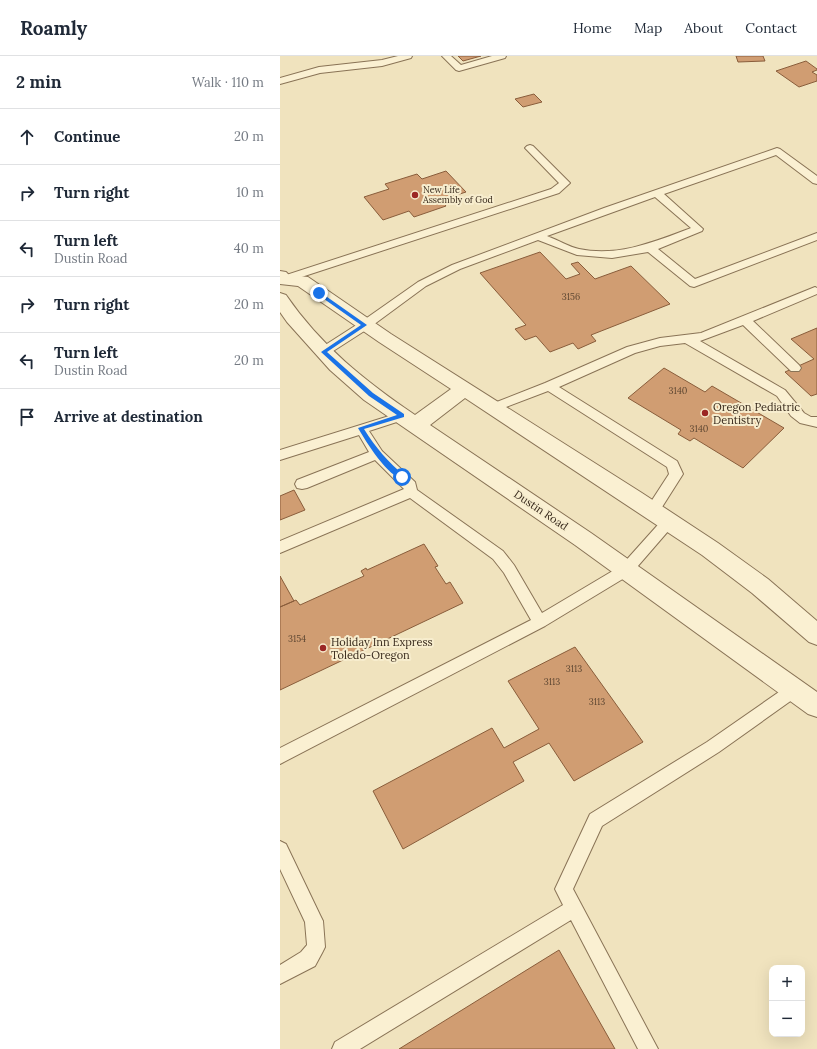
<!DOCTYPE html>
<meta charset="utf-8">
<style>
body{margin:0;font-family:Lora,serif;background:#f6f6f7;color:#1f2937}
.controls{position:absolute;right:12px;bottom:12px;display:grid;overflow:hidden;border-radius:8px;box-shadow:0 4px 16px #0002}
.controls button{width:36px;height:36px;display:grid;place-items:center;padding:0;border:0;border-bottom:1px solid #e0e1e3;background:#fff;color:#1f2937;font:20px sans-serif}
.stop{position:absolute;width:12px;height:12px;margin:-9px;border:3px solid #1a73e8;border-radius:50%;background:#fff}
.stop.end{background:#1a73e8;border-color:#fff;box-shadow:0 1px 4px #0008}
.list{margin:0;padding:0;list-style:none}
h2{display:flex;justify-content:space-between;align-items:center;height:52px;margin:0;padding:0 16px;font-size:17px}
h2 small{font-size:13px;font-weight:400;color:#747a83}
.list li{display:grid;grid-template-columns:26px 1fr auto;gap:12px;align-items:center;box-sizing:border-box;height:56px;padding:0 16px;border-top:1px solid #e0e1e3}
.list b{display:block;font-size:15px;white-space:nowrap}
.list p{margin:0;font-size:13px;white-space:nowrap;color:#747a83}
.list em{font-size:13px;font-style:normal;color:#747a83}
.icon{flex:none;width:22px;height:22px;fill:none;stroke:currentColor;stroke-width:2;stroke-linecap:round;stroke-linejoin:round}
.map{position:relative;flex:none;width:537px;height:993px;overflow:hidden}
header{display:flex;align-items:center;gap:24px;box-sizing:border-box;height:56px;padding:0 20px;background:#fff;border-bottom:1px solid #e0e1e3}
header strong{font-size:19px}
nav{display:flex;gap:22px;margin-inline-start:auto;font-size:14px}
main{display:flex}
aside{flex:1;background:#fff}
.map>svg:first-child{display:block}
</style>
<header>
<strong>Roamly</strong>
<nav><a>Home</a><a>Map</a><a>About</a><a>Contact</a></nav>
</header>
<main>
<aside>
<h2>2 min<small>Walk · 110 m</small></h2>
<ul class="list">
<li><svg class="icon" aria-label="ahead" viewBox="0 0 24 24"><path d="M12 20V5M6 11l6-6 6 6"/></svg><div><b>Continue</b></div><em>20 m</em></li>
<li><svg class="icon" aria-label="right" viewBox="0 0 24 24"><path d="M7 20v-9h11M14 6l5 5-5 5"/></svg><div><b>Turn right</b></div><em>10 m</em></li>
<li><svg class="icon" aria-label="left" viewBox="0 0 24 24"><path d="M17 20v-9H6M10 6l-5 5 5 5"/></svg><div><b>Turn left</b><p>Dustin Road</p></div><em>40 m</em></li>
<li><svg class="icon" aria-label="right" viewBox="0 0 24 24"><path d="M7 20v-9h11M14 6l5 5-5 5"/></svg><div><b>Turn right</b></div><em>20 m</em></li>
<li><svg class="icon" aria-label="left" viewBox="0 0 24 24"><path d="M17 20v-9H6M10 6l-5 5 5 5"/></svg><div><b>Turn left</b><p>Dustin Road</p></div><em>20 m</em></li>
<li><svg class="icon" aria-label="arrive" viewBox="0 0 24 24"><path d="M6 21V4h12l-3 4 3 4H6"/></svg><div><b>Arrive at destination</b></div></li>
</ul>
</aside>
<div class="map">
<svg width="537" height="993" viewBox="0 0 537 993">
<rect width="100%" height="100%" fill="#f0e3be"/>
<path fill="#d09d72" stroke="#895d3b" d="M178,0h23l-18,5z
M456,0h27l2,5 -27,1z
M526,5l11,8v1l-5,2 5,3v6l-18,6 -23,-16z
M254,38l8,8 -19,5 -8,-8z
M166,115l20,21 -25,8 5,6 -32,11 -5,-6 -26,9 -19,-23 25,-8 -4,-5 32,-10 5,5z
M260,196l26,27 14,-5 -9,-10 7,-2 17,17 36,-13 39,38 -79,31 5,6 -18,8 -5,-6 -23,9 -14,-16 -11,4 -10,-11 11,-4 -46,-52z
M537,272v66l-6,2 -26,-24 29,-13 -23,-20z
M384,312l41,24 7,-6 72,42 -41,40 -49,-30 -4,3 -12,-7 3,-4 -53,-32z
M14,434l11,20 -25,10v-24z
M144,488l14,22 -3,1 11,17 4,-2 13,21 -183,87v-83l16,-7 4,5 64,-29 -3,-5 5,-3 1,2z
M0,520l14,25 -14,6z
M295,591l68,95 -69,39 -25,-38 -36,19 11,19 -121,68 -30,-58 119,-63 12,20 35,-19 -31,-48z
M279,894l56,99h-216z"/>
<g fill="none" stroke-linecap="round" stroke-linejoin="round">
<defs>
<path id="service" d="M118,0h14l-1,2 -29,8 -62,7 -40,11v-6l39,-11 63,-7z
M162,0h9l10,9 31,-9h14l-1,2 -46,13 -3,-1z
M250,89l3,1 37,37 -11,10 -279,91v-7l271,-88 8,-6 -32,-33 -2,-2 2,-2z
M497,92l3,1 37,27v8l-4,-1 -37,-28 -112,39 39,35 -1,2 -44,18 37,30 122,-46v7l-123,47 -4,-1 -42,-34 -36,6 -35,-3 -39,-15 -78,29 -34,17 -57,42 -42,27h-8l-2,-3 2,-3 42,-27 57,-40 34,-17 152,-57zM375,141l36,31c-37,14 -72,29 -112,21 -10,-2 -21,-9 -32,-13z
M535,231l2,1v6l-64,27 46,44 2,3 -2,3h-8l-48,-46 -43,16 85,49 19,23 7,4h6v10l-17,-4 -9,-7 -14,-20 -92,-53 -25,3 -25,7 -76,34 118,74 6,13 -26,41 -5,1 -5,-1 -2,-4 24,-37 -2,-7 -119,-76 -55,21 -4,-1 -2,-3 2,-3 56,-22 82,-36 33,-9 41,-5z
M122,356l4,1 2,3 -2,3 -37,12 13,20 33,31 2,8 86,61 11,14 28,48 79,-47 43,-48 5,-1 5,1 2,4 -45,52 -86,52 -265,138v-16l251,-128 -27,-47 -11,-14 -83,-61 -130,55v-12l124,-52 -29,-29 -68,28 -5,1 -5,-1 -2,-4 2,-4 72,-28 -10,-17 -79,25v-10z
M514,627l5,2 3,5 -3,5 -80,57 -117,74 -29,63 85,160h-20l-67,-129 -211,129h-28l3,-7 228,-137 -8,-16 35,-75 117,-72 82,-57z
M0,785l6,3 34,71 3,6 2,26 -3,6 -7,13 -35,18v-19l21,-13 6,-7 -2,-23 -25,-53z"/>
<path id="tertiary" d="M0,215l6,1 3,3 19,2 83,57 251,159 76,50 50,36 49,42v24l-8,-3 -57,-49 -50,-38 -237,-157 -35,27 161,108 226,159v25l-9,-3 -233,-169 -211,-145 -34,-30 -43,-48 -7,-10v-19l6,2c35,51 79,86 129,120l36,-26 -72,-47 -81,-56 -18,-2z"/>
</defs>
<use href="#service" stroke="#897356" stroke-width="2"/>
<use href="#tertiary" stroke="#897356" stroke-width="2"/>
<use href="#service" fill="#faf0d2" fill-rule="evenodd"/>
<use href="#tertiary" fill="#faf0d2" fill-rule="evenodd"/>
</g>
<path fill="#1a73e8" d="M37,236h3l47,33 -40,27 46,41 31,21v3l-40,12c12,19 24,33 41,47v3c-15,2 -40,-39 -47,-51l39,-13 -28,-19 -48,-44 40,-27 -44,-31z"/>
<g fill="#9b2724" stroke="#f7edce" stroke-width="1.5">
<circle cx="135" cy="139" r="4"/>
<circle cx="425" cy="357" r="4"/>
<circle cx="43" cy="592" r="4"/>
</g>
<g text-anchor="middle" stroke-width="4" stroke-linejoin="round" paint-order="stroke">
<g font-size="9" fill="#382a1c" stroke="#f7edce" text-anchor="start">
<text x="143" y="137">New Life<tspan x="143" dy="10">Assembly of God</tspan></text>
</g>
<g font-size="9" fill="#5e4732">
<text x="291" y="244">3156</text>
<text x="398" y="338">3140</text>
<text x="419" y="376">3140</text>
<text x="17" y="586">3154</text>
<text x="294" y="616">3113</text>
<text x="272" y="629">3113</text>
<text x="317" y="649">3113</text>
</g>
<g font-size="11" fill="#382a1c" stroke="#f7edce" text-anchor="start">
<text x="433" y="355">Oregon Pediatric<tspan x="433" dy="13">Dentistry</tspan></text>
<text x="51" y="590">Holiday Inn Express<tspan x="51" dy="13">Toledo-Oregon</tspan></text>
</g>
<g font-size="11" fill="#382a1c" stroke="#f7edce">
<text transform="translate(261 454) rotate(34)" y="4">Dustin Road</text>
</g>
</g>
</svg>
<div class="controls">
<button>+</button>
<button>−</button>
</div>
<div class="stop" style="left:122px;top:421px"></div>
<div class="stop end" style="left:39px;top:237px"></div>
</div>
</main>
